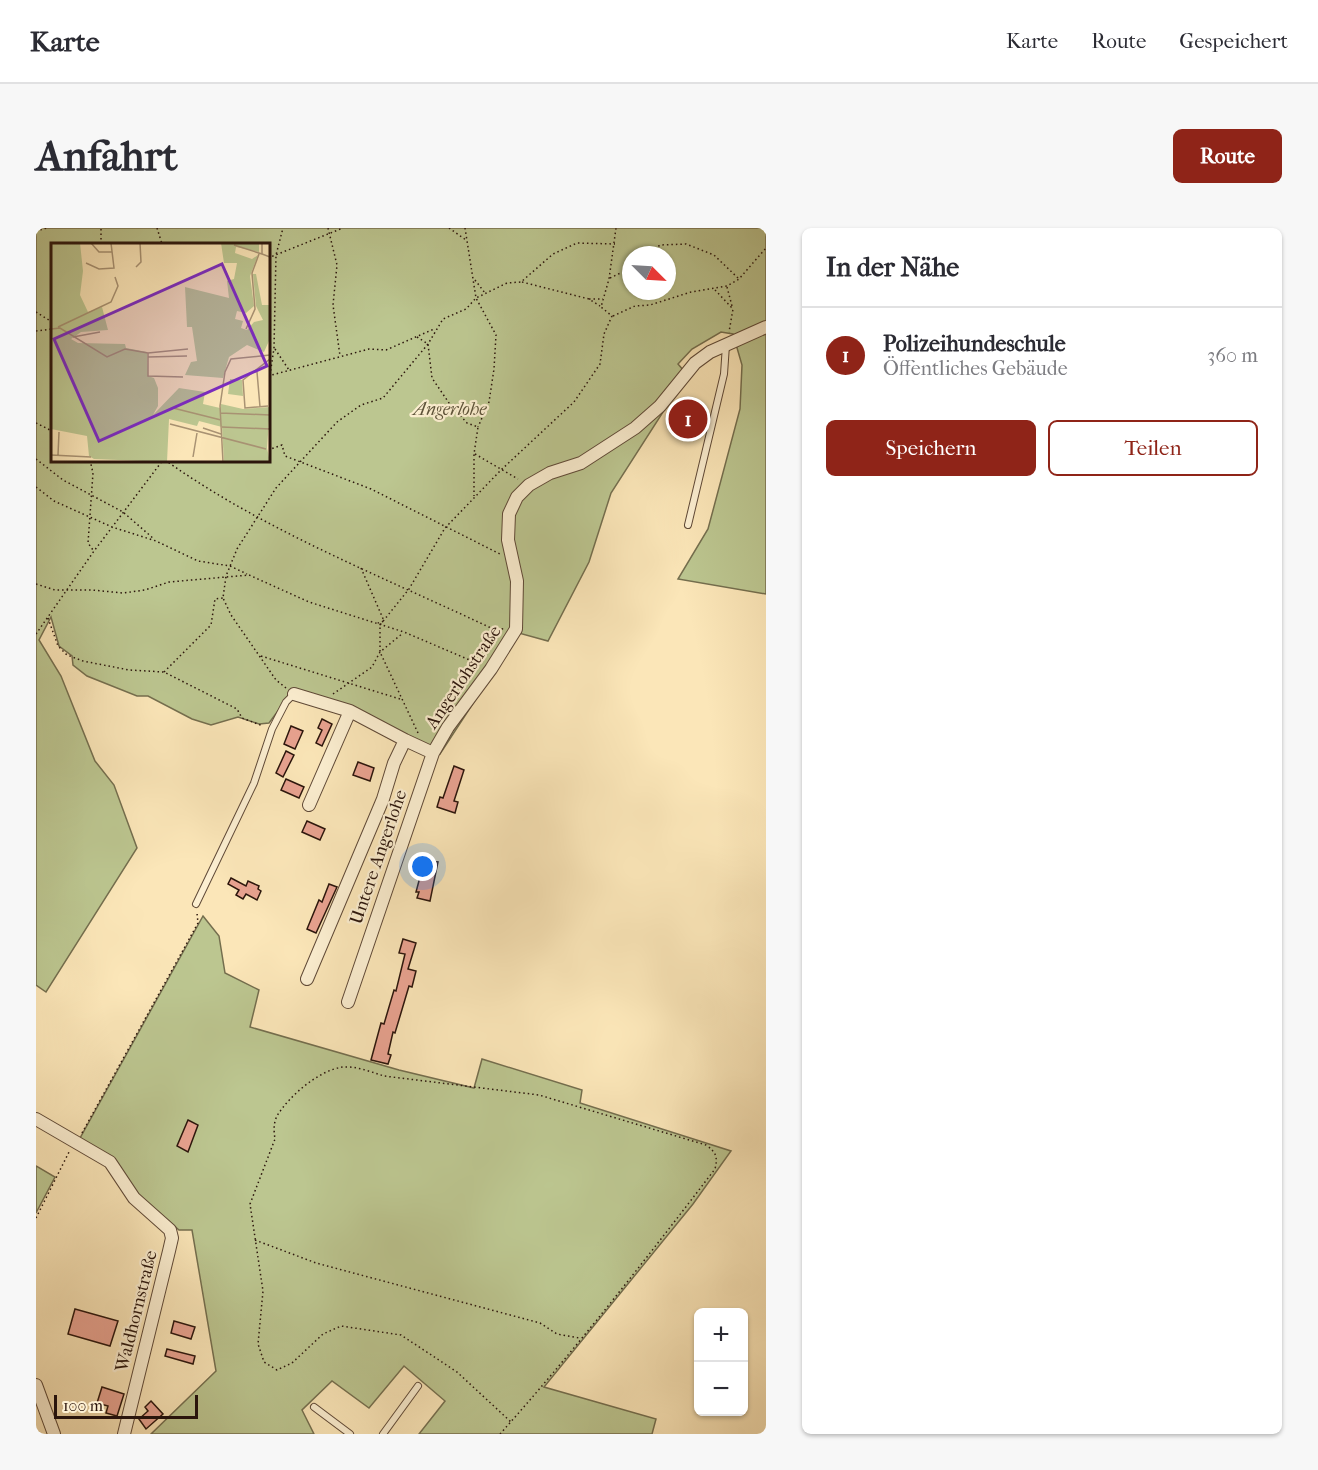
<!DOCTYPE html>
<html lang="de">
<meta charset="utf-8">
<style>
body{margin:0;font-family:"IM FELL French Canon",serif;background:#f7f7f7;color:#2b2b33}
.controls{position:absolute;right:18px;bottom:18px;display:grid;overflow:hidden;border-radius:9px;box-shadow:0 2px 4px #0004}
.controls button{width:54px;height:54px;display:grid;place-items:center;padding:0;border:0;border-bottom:2px solid #e1e1e2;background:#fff;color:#2b2b33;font:30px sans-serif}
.compass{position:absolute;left:586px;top:18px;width:54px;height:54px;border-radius:50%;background:#fff;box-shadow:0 2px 4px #0004;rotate:114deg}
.scale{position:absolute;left:18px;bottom:15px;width:144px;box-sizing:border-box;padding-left:6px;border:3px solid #2b150c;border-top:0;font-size:16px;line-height:21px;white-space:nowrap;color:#2b150c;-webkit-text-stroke:4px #fcefd1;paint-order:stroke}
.you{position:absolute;left:387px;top:639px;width:21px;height:21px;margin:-15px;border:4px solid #fff;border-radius:50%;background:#1a73e8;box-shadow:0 0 0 9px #1a73e833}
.badge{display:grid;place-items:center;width:39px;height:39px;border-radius:50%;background:#8f2418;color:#fff;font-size:20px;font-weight:700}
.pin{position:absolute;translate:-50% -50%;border:3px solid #fff;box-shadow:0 2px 6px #0006}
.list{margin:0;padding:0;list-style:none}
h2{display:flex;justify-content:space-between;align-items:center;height:78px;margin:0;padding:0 24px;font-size:26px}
h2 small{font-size:20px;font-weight:400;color:#7c7c81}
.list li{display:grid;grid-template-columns:39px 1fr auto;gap:18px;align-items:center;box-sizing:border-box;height:96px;padding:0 24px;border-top:2px solid #e1e1e2}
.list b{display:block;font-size:22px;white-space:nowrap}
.list p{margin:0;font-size:20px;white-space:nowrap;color:#7c7c81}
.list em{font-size:20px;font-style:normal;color:#7c7c81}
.actions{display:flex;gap:12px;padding:18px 24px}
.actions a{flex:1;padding:14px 0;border:2px solid #8f2418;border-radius:9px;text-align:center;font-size:21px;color:#8f2418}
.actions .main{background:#8f2418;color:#fff}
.map{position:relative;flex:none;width:730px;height:1206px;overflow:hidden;border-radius:9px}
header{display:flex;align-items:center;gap:36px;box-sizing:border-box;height:84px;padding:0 30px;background:#fff;border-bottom:2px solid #e1e1e2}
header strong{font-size:28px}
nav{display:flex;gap:33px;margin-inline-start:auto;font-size:21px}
.intro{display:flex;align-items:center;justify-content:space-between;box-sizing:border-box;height:144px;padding:0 36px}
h1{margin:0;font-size:42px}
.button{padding:15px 27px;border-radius:9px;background:#8f2418;color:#fff;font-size:21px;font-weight:700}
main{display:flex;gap:36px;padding:0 36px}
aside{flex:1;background:#fff;border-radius:9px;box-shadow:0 2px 4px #0004}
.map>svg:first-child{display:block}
</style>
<header>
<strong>Karte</strong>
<nav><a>Karte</a><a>Route</a><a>Gespeichert</a></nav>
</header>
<div class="intro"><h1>Anfahrt</h1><a class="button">Route</a></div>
<main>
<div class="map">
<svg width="730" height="1206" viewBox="0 0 730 1206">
<rect width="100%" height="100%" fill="#fbe6b8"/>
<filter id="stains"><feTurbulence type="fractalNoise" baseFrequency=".00333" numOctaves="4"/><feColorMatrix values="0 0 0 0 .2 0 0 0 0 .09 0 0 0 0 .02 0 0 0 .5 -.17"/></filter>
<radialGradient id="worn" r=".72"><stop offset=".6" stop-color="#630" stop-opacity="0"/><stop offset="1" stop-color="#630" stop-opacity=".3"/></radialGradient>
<path fill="#bcc690" stroke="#746e4e" stroke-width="1.5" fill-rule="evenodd" d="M0,0h730v366l-88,-15 30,-50 32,-120 2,-44 -9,-31 -12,-2 -29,17 -14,15 6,7 -10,24 -63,98 -22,69 -41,79 -29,-8 -79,121 -72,-40 -76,-22 -23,31 -10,1 -21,-7 -27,8 -19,-6 -44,-23h-11l-50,-20 -14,-11 -1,-9 -13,-10 -8,-29 -12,23 22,36 34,85 19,24 23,63 -91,144 -10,-7zM16,16h216v216h-216zM595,27h36v36h-36z
M167,688l16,20 6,37 34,17 -9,37 149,43 75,18 8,-29 100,31 -2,13 151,48 -38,53 -149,183 112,32 -4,15h-233l26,-33 -41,-35 -35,42 -37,-27 -30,29 12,24h-163l65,-63 -24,-141h-13l-45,-39 -21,-34 -34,-17z
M0,938l19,11 -19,36z"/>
<path fill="#e9a391" stroke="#2b150c" stroke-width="1.5" d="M641,175l27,6 -6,27 -27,-7z
M286,491l10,5 -10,22 -6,-3 6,-13 -4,-2z
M255,498l12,5 -8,18 -11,-5z
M250,523l8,4 -11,22 -7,-4z
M322,534l16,6 -4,13 -17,-6z
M418,538l10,4 -10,31 4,1 -3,11 -18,-6 3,-10 3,1z
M250,551l18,8 -5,11 -18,-8z
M271,593l18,8 -5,11 -18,-8z
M394,633l8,1 -8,39 -13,-3 2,-6h-3l4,-15 7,2z
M195,650l15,8 2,-5 11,5 -1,3 3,2 -4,9 -11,-6 -3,5 -7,-4 3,-5 -11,-6z
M293,656l8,3 -21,46 -9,-4 12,-29 3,2z
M367,711l13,4 -8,26 8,2 -4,16 -3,-1 -14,47 -2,-1 -5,22 3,1 -3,9 -17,-4 10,-37 3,1 10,-34 2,1 9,-37 -6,-1z
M152,892l10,5 -10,27 -11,-6z
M39,1081l43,12 -8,25 -42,-12z
M138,1093l21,6 -4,12 -20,-6z
M131,1121l28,7 -2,8 -28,-8z
M66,1159l22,7 -7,22 -11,-3 2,-7 -11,-3z
M115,1173l12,13 -17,15 -7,-10 9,-8 -3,-4z"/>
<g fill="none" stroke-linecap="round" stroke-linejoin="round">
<defs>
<path id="service" d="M652,297l36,-151 2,-29
M160,676l58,-121 18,-54 14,-27 8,-8
M278,1179l36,27
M347,1206l35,-48"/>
<path id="minor" d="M258,466l56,17 55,29 28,13
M273,577l41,-94
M271,751l76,-180 11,-36 11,-23
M312,774l85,-249 15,-26 43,-58 25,-40 1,-48 -9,-41 1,-26 8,-17 12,-12 21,-12 31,-10 54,-35 25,-22 35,-43 15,-11 56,-25
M0,891l74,43 24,36 36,32 2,8 -3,13 -45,183
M0,1157l18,49"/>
</defs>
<use href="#service" stroke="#5f4937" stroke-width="8"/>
<use href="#minor" stroke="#5f4937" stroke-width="14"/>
<path stroke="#2b150c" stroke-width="1.5" stroke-dasharray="1.5 3" stroke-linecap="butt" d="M121,0l5,16
M292,0l9,37 -4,40 7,51
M413,0l17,12
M429,0l11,70 20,37 -2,34 -5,33 -11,25
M0,3l11,-3
M65,16v-16
M612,27l12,-10 26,-1 28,11 25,24
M232,30l75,-30
M574,50l21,-10
M439,52l10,13
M486,54l67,17 11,7
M691,59l5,19
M679,62l18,19 -4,23
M553,71h14
M0,84l16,10
M577,88l22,-10 15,-1 41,-13 36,-6 12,-7 27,-31
M0,103l16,-2
M381,109l11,7 4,34 17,25 18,20 11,4 -4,27v42
M239,121l14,21
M234,147l4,-27 2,-93 7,-27
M232,148l101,-27 17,1 48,-21
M0,195l16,8
M232,222l14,-5 3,11 86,33 129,65
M439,226l43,25
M0,231l27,21 60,32 31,27
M54,232l3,13 -5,70 5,7
M129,232c100,71 216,116 326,168l13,1
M0,259l18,14 58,26 44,14 42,20 32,5 17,8
M325,340l23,53 -9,3
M0,356l19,6h37l31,3 22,-3 24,-8 80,-7 60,27 95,30 75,32
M12,390l10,28 9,9 16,6 46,9 35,2 73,37 5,9 21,8
M0,406l58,-83 69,-91
M225,428l139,43
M128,444l47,-47 4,-26 8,-1
M250,460l-10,-8 -45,-65 -8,-17 3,-22 11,-27 39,-61 61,-66 24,-17 22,-7 45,-54 15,-25 23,-10 10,-11 31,-15 14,-1 32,-28 24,-11 38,1
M297,466l39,-27 8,-15 23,-19
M382,505l-38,-81v-27l29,-36 36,-61 56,-58 73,-68 26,-38 4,-30 8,-18 -11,-9 8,-28 7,-51
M46,905l116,-210 -1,-10
M0,990l33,-66
M219,1012l61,23 224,60 17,11 22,4
M464,1206c76,-85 146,-175 215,-265 3,-12 1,-17 -9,-24l-167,-50 -155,-19c-13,-4 -27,-10 -41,-9 -24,3 -54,29 -66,49 -4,8 -3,16 -2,23l-25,65 13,87 -5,53 6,18 13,8 15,-7 31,-29 18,-8 60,9 56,37 54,50"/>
<use href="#service" stroke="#fcefd1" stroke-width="6"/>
<use href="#minor" stroke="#fcefd1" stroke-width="12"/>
</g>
<g text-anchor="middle" stroke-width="4.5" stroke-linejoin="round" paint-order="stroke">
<g font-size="18" font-style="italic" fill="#5e533a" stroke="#fcefd1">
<text x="414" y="187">Angerlohe</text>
</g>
<g font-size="18" fill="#2b150c" stroke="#fcefd1">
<text transform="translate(427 449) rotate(-56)" y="6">Angerlohstraße</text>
<text transform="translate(342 629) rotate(-71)" y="6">Untere Angerlohe</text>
<text transform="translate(100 1083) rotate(-76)" y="6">Waldhornstraße</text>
</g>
</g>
<g transform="translate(15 15)">
<rect width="219" height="219" fill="#fbe6b8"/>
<path d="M0,0h29l3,28 -3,24 8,17 14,-5 6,23 -27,2 -10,7 7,4 47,1 1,4 21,4 1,24 6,2 4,10v18l-5,9 26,-27 26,4 -2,12 17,4 1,-4 22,5 27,-2 -3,41 3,14h-46l-2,-35 -23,-6 -2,5 -28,-7 -2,43 -73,-3 -5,-3 -2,-20 -36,-7zM170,0h38v9l-23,-5 -1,6 17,6 6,-4 -8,21 4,30 -8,7 -9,-2 -2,8 8,2 -2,7 6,2 7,-8 9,-2 -7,-14 -3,-32h3l6,31h8l-1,36 -5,11 -17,-7 -18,12 -6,21 -38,-3 6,-13 6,-1 -5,-34h-5l-2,-40 44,11 -2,-17 7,-2 3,-16h-13zM179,136l12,1 1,16 -15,-2z" fill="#bcc690"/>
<path fill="none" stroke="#a89273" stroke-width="1.5" d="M40,0l8,9h13M211,0v11l8,3M183,2l28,9M35,20l13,6 15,-1 -3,-25M85,24l5,-5 -1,-19M7,84l53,-25 7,-16 -3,-9M0,86l9,-1 47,29 18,-8 23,4 40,-4M195,86l9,-20 -3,-36 7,-19M22,94l27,-5M97,110v23l35,1M97,114l39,-1M206,129l3,35M217,163l-23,2 -2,-28 27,-21M122,165l48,12M169,170l50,2M119,181l96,25M171,184l48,2M152,185l18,6M0,212l40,2M7,212l1,-23M142,214l4,-24M172,219l-3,-56 5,-34 6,-13 39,-4"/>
<path fill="#7b2cbf" fill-opacity="0.15" stroke="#7b2cbf" stroke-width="3" d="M171,21l45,102 -168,75 -45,-102z"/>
<rect width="219" height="219" fill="none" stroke="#2b150c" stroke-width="3"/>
</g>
<rect width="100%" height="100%" filter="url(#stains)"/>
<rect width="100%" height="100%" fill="url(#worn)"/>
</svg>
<div class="controls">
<button>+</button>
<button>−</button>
</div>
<svg class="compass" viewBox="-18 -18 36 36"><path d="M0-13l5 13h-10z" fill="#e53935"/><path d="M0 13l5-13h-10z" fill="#7c7c81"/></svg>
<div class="scale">100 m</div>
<div class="you"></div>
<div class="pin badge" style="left:652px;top:191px">1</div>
</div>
<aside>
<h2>In der Nähe<small></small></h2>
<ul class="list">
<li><span class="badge">1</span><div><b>Polizeihundeschule</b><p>Öffentliches Gebäude</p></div><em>360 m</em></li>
</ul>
<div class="actions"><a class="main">Speichern</a><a>Teilen</a></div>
</aside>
</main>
